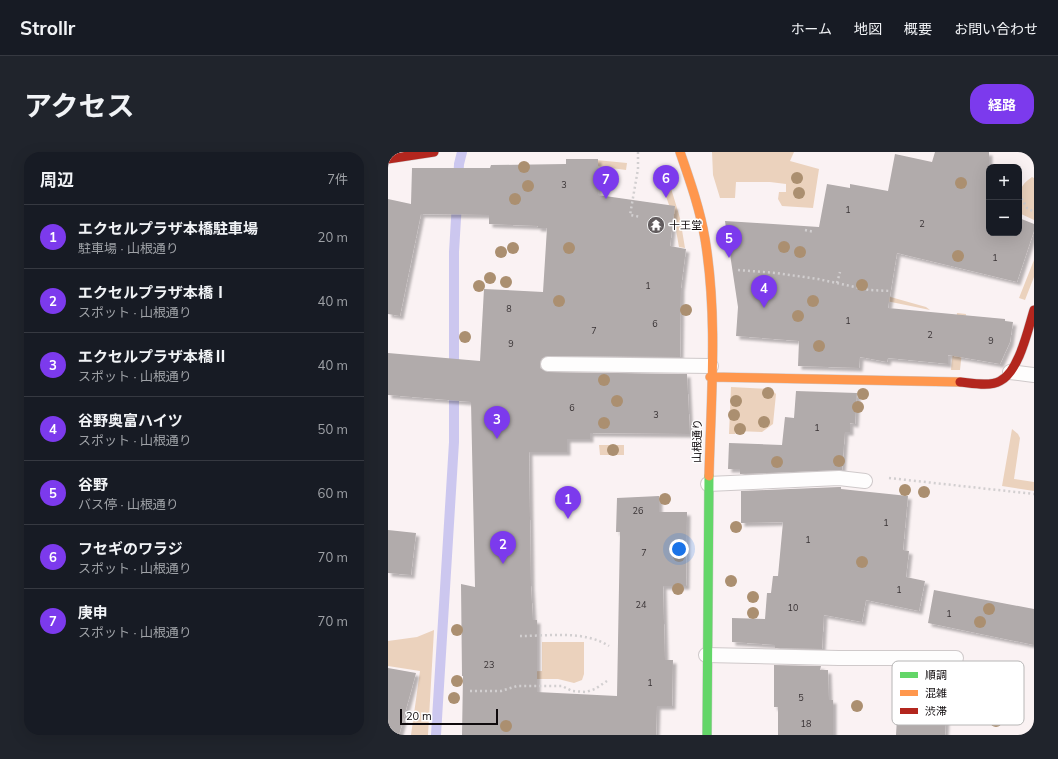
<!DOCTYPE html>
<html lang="ja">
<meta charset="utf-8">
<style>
body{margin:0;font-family:Mulish,"Noto Sans JP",sans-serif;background:#20242c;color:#f1f3f6}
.controls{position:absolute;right:12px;top:12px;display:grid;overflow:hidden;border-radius:8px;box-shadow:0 4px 16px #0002}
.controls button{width:36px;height:36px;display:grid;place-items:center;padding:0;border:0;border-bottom:1px solid #363941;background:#171b24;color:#f1f3f6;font:20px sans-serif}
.scale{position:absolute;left:12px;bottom:10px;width:98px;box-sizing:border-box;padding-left:4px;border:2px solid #0f0a0c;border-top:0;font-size:11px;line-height:14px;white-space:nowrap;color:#0f0a0c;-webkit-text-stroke:3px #fff;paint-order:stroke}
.you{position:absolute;left:291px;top:397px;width:14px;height:14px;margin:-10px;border:3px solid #fff;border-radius:50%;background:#1a73e8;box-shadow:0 0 0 6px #1a73e833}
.badge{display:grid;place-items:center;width:26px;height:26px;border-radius:50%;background:#7c3aed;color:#fff;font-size:13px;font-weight:700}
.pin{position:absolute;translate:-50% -33px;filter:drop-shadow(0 1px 2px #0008)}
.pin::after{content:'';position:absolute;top:21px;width:14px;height:12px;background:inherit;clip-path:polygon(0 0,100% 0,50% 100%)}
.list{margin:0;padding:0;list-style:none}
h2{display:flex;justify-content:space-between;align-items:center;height:52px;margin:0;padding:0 16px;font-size:17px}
h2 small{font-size:13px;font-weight:400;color:#9ea1a6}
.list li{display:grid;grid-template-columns:26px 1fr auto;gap:12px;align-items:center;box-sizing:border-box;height:64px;padding:0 16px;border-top:1px solid #363941}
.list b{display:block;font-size:15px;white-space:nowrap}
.list p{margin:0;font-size:13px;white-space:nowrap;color:#9ea1a6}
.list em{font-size:13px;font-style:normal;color:#9ea1a6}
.map{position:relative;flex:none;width:646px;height:583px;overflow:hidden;border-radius:16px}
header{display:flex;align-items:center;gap:24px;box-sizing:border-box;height:56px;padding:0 20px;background:#171b24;border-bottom:1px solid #363941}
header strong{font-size:19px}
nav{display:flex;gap:22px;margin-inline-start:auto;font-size:14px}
.intro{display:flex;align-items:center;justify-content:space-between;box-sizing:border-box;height:96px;padding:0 24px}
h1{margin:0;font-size:28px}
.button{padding:10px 18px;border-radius:16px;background:#7c3aed;color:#fff;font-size:14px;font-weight:700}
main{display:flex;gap:24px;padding:0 24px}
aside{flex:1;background:#171b24;border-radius:16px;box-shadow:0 4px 16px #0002}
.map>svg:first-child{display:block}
</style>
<header>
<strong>Strollr</strong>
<nav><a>ホーム</a><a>地図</a><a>概要</a><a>お問い合わせ</a></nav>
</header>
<div class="intro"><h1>アクセス</h1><a class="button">経路</a></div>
<main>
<aside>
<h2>周辺<small>7件</small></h2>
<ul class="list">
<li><span class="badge">1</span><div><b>エクセルプラザ本橋駐車場</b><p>駐車場 · 山根通り</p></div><em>20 m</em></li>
<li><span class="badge">2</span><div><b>エクセルプラザ本橋Ⅰ</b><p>スポット · 山根通り</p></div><em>40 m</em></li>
<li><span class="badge">3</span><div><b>エクセルプラザ本橋Ⅱ</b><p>スポット · 山根通り</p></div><em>40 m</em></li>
<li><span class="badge">4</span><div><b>谷野奥富ハイツ</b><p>スポット · 山根通り</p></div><em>50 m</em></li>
<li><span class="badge">5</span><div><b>谷野</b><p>バス停 · 山根通り</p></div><em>60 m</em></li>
<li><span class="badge">6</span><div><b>フセギのワラジ</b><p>スポット · 山根通り</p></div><em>70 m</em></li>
<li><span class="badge">7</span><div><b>庚申</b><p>スポット · 山根通り</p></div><em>70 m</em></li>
</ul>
</aside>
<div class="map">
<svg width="646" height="583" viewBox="0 0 646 583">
<defs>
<filter id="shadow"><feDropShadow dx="3.5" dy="3.5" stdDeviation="1" flood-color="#0004"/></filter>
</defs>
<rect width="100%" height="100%" fill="#faf2f3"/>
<path fill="#ebd2bd" d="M324,0h82l-4,9 29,8 -6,39 -31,-2 -4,-7 1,-7h7v-8l-16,-2h-34l-1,16h-15l-7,-23z
M208,8l31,3 -1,7 -30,-4z
M644,25l2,1v42l-15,-7c0,-17 -2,-26 13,-36z
M282,33l10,33 5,30 -6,-1 -5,-28 -11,-31z
M646,108v17l-9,23 -6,-2z
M492,142l46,13 4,3 -63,-13z
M569,161l9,1 -6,56h-9z
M343,235l40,2 5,5 -3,30 -11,8 -26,-1 -1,3h-6z
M624,277l6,5 2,4 -6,41 20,3v9l-32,-5z
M211,293h25v10h-24z
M46,478l-6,105h-17l9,-64 -32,-5v-25l29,-4z
M154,490h42v32l-2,6 -8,3 -16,-4h-40v-7l24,-1z"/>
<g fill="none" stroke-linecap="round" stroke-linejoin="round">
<path stroke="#ccc7ef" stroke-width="10" d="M70,30l1,-18 3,-12
M66,219v-119l3,-50
M48,583l18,-293v-55"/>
</g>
<path fill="#b1abab" filter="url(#shadow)" d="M547,0h54v81h30v-15l15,6v7l-17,51 -120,-29 -9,55 117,11v2l8,1 -3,20 -10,22 -52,-9v9l-60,-6 -1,4 -27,-5 -1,11 -61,-2 1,-25 -63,-5 2,-29 -13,-86 94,6 8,-43 23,4v-4l38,7 7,-37 37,8z
M178,7h32v36l77,11 -5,40 16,3 -5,39 -1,69 -132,-1 -7,3 -1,9 8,4 139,2 3,60 -100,-1v6h-23v13h-38l2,134 2,34h4v72l80,4 3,-164h-4l1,-34 42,-2v16h28l-1,74h-23l2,74h8l-1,46h-15l-1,29h-194l1,-59h-1l-1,-92 14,3 -4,-185 -83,-7v-42l92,8 4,-72 59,3 4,-64h-10l1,-2 -49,-2v-9l-68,-1 -21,102 -12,-2v-115l23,5 1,-36h78l1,-3 75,-1z
M408,239l61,2 -2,31 -5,-1v9h-5l-3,38 -102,4v-5h-12l1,-26 53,2 3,-28 9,1z
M451,335h2v2l67,7 -5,54 6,1 -3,26 19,4 -6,30 -53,-11 -4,22 -38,-7 -2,34 -47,-1v-3l-43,-3v-24l33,1 2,-26h4l2,-17h5l5,-54 -42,1v-32z
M0,378l28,3 -5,42 -23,-2z
M546,438l100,19v36l-106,-22z
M386,513l47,1 -1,4h8l1,30h4v35h-55v-28h-4z
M0,516l28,5 -17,62h-11z
M512,518l85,4 -2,31 -36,-3 -2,33h-49z"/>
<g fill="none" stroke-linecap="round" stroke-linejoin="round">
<defs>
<path id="lane" d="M160,212l163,2
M622,220l24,3
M320,332l131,-6 26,3
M318,503l133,3h117"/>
<path id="fast" d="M319,583l2,-259"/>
<path id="slow" d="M292,0c10,29 20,57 25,87 13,79 6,158 4,237
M322,225l250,5"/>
<path id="jam" d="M0,7l46,-7
M572,230c11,1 30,5 40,-1 19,-9 28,-52 34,-71"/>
</defs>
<use href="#lane" stroke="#cfc9ca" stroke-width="16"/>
<use href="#fast" stroke="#cfc9ca" stroke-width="10"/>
<use href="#slow" stroke="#cfc9ca" stroke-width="10"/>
<use href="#jam" stroke="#cfc9ca" stroke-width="10"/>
<path stroke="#d2cfd0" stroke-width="2.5" stroke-dasharray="2 3" stroke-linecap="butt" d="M250,0v17l-8,46 11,2
M631,42l8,14 7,4
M417,78l9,2
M350,118l38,3 42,6 51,11 22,1
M449,131l3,-11
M501,326l145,16
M132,484c29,0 64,-6 89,10
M82,539h31l16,-5h45l10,5 14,1 9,-3 12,-8"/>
<use href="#lane" stroke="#fefdfd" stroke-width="14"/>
<use href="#fast" stroke="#63d668" stroke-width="9"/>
<use href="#slow" stroke="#ff974d" stroke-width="9"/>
<use href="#jam" stroke="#b3261e" stroke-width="9"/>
</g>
<g fill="#ab8f70">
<circle cx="136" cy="15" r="6"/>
<circle cx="409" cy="26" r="6"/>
<circle cx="573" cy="31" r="6"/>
<circle cx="140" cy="34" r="6"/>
<circle cx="411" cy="41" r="6"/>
<circle cx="127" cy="47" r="6"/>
<circle cx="396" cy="95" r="6"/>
<circle cx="125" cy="96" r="6"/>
<circle cx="181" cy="96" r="6"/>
<circle cx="113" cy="100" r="6"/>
<circle cx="412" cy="100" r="6"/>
<circle cx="570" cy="104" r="6"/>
<circle cx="102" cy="126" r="6"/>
<circle cx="118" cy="130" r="6"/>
<circle cx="474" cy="133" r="6"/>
<circle cx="91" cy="134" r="6"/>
<circle cx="171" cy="149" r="6"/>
<circle cx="425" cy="149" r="6"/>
<circle cx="298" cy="158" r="6"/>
<circle cx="410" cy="164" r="6"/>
<circle cx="77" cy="185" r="6"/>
<circle cx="431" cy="194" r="6"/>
<circle cx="216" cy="228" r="6"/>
<circle cx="380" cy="241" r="6"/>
<circle cx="475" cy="242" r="6"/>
<circle cx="229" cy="249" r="6"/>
<circle cx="348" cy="249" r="6"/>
<circle cx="470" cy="255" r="6"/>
<circle cx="346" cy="263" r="6"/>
<circle cx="376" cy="270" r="6"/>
<circle cx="216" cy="271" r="6"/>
<circle cx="352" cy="277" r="6"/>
<circle cx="225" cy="298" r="6"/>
<circle cx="451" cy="309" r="6"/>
<circle cx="389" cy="310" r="6"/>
<circle cx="517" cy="338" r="6"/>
<circle cx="536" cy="340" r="6"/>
<circle cx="277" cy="347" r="6"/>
<circle cx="348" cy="375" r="6"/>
<circle cx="291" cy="404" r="6"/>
<circle cx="474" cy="410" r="6"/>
<circle cx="343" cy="429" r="6"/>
<circle cx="290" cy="437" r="6"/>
<circle cx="365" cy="445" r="6"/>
<circle cx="601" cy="457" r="6"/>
<circle cx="365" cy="461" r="6"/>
<circle cx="592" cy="470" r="6"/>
<circle cx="69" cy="478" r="6"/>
<circle cx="69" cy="529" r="6"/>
<circle cx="66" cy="546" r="6"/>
<circle cx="469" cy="554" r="6"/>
<circle cx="608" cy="569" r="6"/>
<circle cx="118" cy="574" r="6"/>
</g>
<defs>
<symbol id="temple-disc" viewBox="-11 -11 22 22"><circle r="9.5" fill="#615b5d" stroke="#fff"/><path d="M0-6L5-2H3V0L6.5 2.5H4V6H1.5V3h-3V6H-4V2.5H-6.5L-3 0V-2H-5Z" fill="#fff"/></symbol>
</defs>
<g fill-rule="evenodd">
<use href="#temple-disc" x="258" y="63" width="20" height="20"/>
</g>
<g text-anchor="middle" stroke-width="3" stroke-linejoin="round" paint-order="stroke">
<g font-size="9" fill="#383234">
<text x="176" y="36">3</text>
<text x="460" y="61">1</text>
<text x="534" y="75">2</text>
<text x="607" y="109">1</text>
<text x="260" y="137">1</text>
<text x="121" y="160">8</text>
<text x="460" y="172">1</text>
<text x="267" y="175">6</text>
<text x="206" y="182">7</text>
<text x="542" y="186">2</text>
<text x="603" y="192">9</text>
<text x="123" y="195">9</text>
<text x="184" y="259">6</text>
<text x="268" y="266">3</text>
<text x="429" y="279">1</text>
<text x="250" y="362">26</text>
<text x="498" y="374">1</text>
<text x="420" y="391">1</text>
<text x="256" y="404">7</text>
<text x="511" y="441">1</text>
<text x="253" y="456">24</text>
<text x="405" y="459">10</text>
<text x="561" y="465">1</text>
<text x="101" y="516">23</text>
<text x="262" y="534">1</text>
<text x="413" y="549">5</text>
<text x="418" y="575">18</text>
</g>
<g font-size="11" fill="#0f0a0c" stroke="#fff" text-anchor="start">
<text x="281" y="77">十王堂</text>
</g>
<g font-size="11" fill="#0f0a0c" stroke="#fff">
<text transform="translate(309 289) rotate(-89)" y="4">山根通り</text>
</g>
</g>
<rect x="504" y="509" width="132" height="64" rx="6" fill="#fff" stroke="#b7b6b6" stroke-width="1"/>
<rect x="512" y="520" width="18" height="6" fill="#63d668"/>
<rect x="512" y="538" width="18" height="6" fill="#ff974d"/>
<rect x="512" y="556" width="18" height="6" fill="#b3261e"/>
<g font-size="11" fill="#0f0a0c">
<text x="537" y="527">順調</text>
<text x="537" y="545">混雑</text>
<text x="537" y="563">渋滞</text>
</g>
</svg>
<div class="controls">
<button>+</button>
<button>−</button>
</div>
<div class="scale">20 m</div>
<div class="you"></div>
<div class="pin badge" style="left:180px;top:367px">1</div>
<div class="pin badge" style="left:115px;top:412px">2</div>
<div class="pin badge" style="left:109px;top:287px">3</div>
<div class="pin badge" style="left:376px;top:156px">4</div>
<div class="pin badge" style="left:341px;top:106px">5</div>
<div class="pin badge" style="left:278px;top:46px">6</div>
<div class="pin badge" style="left:218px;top:47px">7</div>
</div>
</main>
